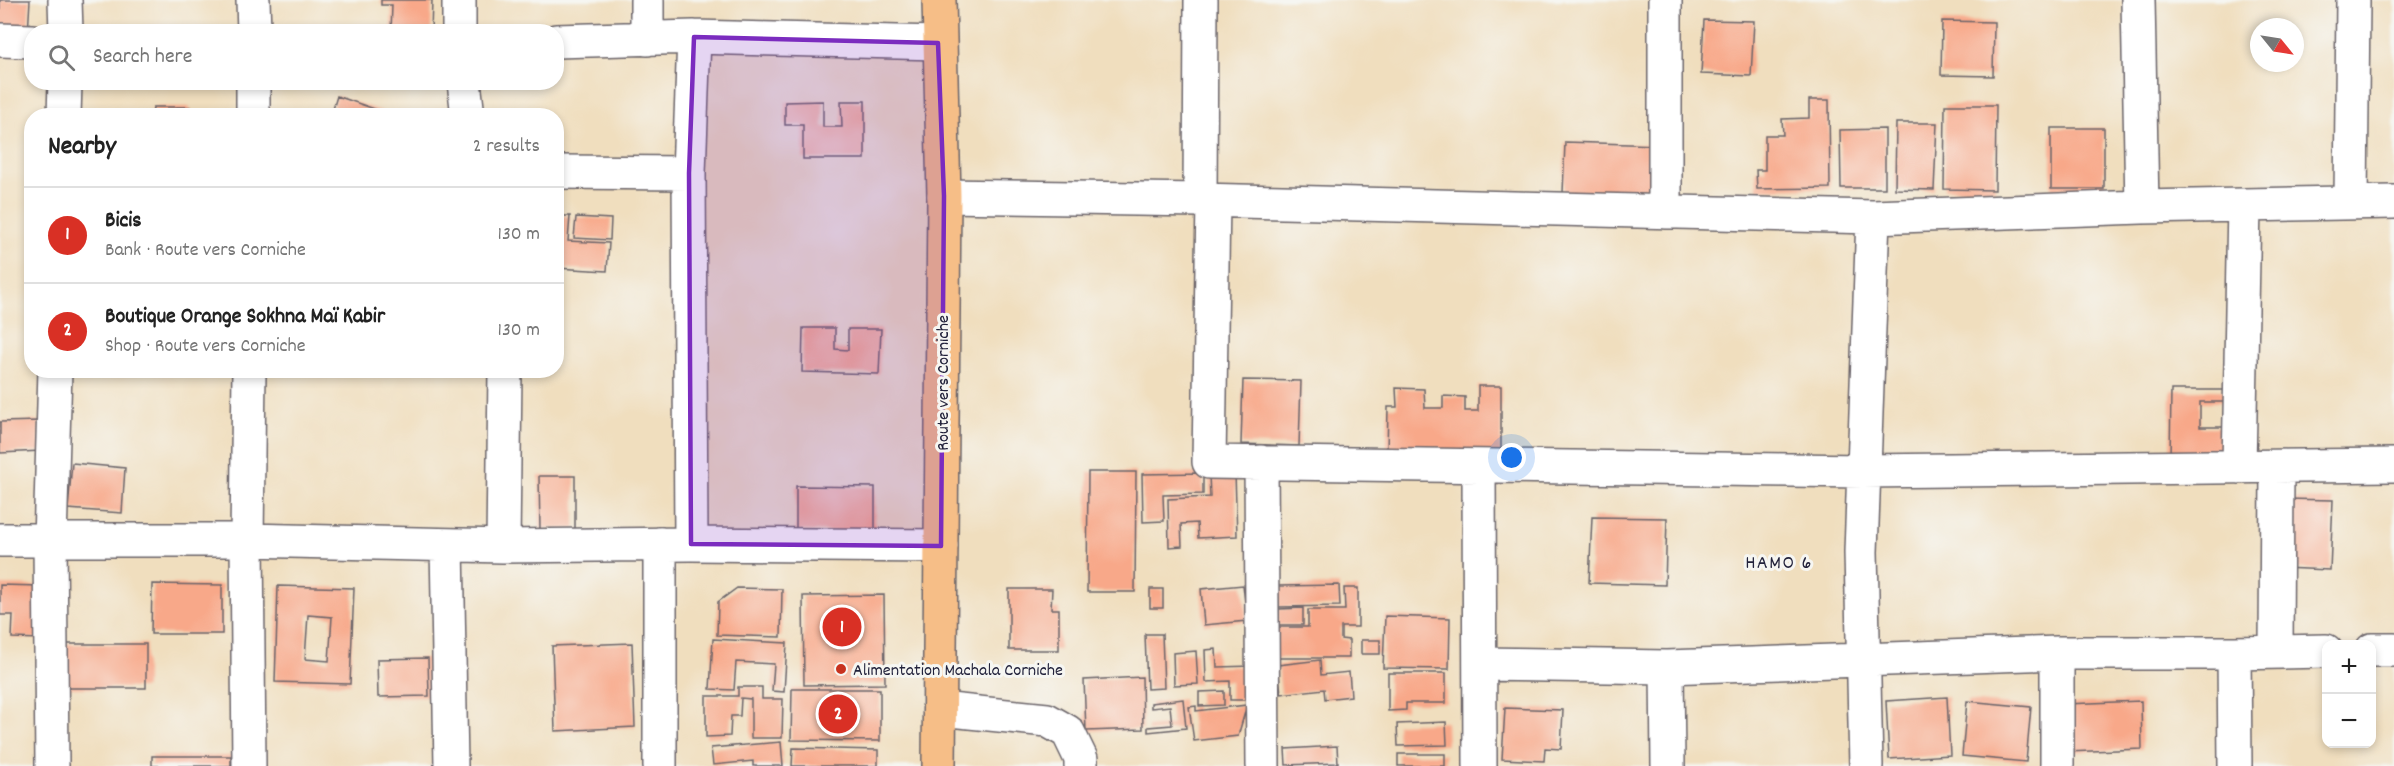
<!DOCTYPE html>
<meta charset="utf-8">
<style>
body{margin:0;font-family:Dekko,sans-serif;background:#f6f6f6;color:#222}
.controls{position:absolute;right:18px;bottom:18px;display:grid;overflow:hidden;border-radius:12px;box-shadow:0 3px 9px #0003}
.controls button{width:54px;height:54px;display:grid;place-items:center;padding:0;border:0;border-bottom:2px solid #e0e0e0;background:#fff;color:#222;font:30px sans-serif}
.compass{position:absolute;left:2250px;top:18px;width:54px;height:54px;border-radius:50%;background:#fff;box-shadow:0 3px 9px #0003;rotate:120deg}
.you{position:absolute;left:1512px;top:458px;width:21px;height:21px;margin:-15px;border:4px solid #fff;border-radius:50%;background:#1a73e8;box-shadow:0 0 0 9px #1a73e833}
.badge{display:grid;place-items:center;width:39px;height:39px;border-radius:50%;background:#d93025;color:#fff;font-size:20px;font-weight:700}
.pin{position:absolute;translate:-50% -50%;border:3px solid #fff;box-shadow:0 2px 6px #0006}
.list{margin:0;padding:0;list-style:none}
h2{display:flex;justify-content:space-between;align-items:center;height:78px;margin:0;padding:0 24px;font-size:26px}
h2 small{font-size:20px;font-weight:400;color:#767676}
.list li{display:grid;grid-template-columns:39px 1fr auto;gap:18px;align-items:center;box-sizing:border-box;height:96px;padding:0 24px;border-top:2px solid #e0e0e0}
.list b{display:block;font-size:22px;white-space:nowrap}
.list p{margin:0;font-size:20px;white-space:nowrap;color:#767676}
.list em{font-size:20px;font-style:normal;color:#767676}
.icon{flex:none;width:33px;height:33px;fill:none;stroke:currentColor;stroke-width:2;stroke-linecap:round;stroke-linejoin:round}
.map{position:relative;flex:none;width:2394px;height:766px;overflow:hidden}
.search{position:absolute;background:#fff;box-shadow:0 3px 9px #0003;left:24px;top:24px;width:540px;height:66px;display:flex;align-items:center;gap:15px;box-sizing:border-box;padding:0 21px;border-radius:24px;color:#767676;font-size:22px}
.panel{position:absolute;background:#fff;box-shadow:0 3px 9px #0003;left:24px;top:108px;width:540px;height:270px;border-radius:24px}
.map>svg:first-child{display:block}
</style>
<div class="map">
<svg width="2394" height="766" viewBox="0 0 2394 766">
<rect width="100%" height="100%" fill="#f6f6f2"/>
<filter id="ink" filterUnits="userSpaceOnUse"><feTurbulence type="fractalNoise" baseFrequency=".0167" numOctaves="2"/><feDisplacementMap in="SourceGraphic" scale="12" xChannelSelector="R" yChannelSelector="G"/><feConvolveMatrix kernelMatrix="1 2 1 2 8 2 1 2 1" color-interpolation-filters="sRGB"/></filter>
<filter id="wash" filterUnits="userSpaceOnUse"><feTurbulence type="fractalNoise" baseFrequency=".008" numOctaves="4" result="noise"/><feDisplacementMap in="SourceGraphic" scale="24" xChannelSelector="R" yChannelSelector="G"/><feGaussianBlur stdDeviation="1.35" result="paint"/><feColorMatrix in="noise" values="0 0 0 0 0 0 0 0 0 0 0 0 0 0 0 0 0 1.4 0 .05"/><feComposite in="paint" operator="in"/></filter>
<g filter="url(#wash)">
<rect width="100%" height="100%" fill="#f0debe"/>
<g id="blocks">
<path fill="#f8a889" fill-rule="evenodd" d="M0,0h30l-2,34 -28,-1z
M381,0h51l-1,32h-40l1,-27h-11z
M1704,20l50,1 -3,55 -50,-2z
M1942,21l52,1 -1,54 -52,-1z
M337,96l55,19v1h-61z
M1809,100h20l1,88 -73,1 -1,-19h9v-35h18l-1,-16 27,-1z
M823,101v26h19l-1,-26h24v58h-62v-34h-18v-23z
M1945,105h51l-1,85 -51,-1z
M153,107h37v9h-38z
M1896,123h41l-3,67 -39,-1z
M2051,128h53v61h-53z
M1885,129v59h-44l-1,-58z
M1565,142l94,3 -1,51 -95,-3z
M556,216h14l-2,25 41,2 -2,28 -51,-3z
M576,217l35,2 -1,21 -36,-2z
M803,328h32v21l13,1v-21h33l-2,45 -77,-2z
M1243,380l58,1 -2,65 -58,-2z
M1478,386h23v69l-114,-1 1,-47h9l-1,-19 28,1 1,19h18v-12l22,1v14h13z
M2171,390h53v12h-24v25h25v32h-55z
M39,421l2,30 -41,2v-31z
M72,463l53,5 -3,45 -54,-4z
M1088,472h48l-1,120h-48z
M1203,473v21l-40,1 1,26 -21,1 -1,-48z
M1235,473l2,63 -39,2 -1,-15 -16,1 1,22 -13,1 -1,-48 42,-2 -1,-23z
M539,476h36v53h-35z
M796,486l79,1v45l-79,-1z
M2285,499l48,1 -3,70 -48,-2z
M1592,517l75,1 -2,67 -76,-2z
M152,584l70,1v49h-71z
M0,585l42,1 -2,53 -28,-1 1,-23h-13z
M1243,585l4,36 -43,4 -3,-36z
M1339,585l1,21 -61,1 -1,-21z
M278,586l76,2 -4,96 -75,-2zM308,615l24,2 -3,44 -24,-2z
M737,588l45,1 -1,48 -64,-2 1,-33z
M1344,588h14v39h-17v12l8,1v18h-75l-1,-31h35v-17h37z
M1009,589h43l-1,20h8v41h-50z
M1150,589h13v19h-13z
M884,595l1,89 -81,1 -1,-89z
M1303,608v17h-25l1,-16z
M1385,616l65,2 -1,51 -66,-1z
M1145,634h17l2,54 -17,1z
M713,639l74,4 -3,49 -12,-1 2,-27 -38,-2 -2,28 -24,-1z
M1361,640h19v14h-19z
M632,643l3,84 -80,4 -3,-85z
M61,644h85v44h-85z
M1216,649l1,18 36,-1 1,34h-24v-19l-24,1 -1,-32z
M1196,651l2,33 -24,1 -1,-32z
M428,658l1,38 -51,1 -1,-38z
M1320,660l1,15 28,-3 2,24 -26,3 -1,-10 -43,5 -3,-29z
M1388,673h58v30h-40v7l-18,1z
M1142,677l1,52 -57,2 -2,-51z
M738,687h24v12h21l-1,39h-31v-39l-10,-1 -1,18h-9l-1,20 -24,1v-41h32z
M792,689h88v52l-89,-1z
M1224,691v14l-25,1v-14z
M1947,697l3,58 -61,4 -3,-58z
M1183,699l3,29 -38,4v-5l24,-2 -2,-19 -19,2v-5z
M1967,701l64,6 -5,55 -64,-6z
M2141,701l1,48 -76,3 -1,-48z
M1247,705l-9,31 -44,5 -5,-34 7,-1v5z
M1505,708l58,2 -2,39 -16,-1 -1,13 -42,-2z
M1446,722l1,23 -49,1 -1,-22z
M781,742l2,24h-30v-5l-40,4 -2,-17z
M1337,746l1,17 -52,2 -1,-16z
M793,748l85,2v16h-86z
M1398,754h47v12h-47z
M152,756h79v10h-79z"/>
</g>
</g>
<g filter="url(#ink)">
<use href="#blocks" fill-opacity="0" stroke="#6a6469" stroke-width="1.5"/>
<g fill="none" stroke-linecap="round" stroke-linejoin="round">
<defs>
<path id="minor" d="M65,0l1,32
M253,0l1,32
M459,0v32
M647,0v39
M1665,0v212
M2138,0l4,207
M0,40l32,1
M556,41l138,-4 244,6
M464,82l4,34
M64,116l1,-34
M253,116v-34
M556,172l133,1
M944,196l256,4 673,17 269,-10 252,-5
M1200,200l1,-200
M1213,200l-4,262 654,9 531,-6
M2351,201l2,-201
M1261,462l2,304
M1479,466l1,300
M2239,467l5,-262
M0,540h247l256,6 188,-2 250,2
M691,544l-2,-371 5,-136
M447,545l4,221
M503,546l2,-176
M2372,650h22
M2276,651l1,-184
M2234,653l1,113
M1480,664l187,3 390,-14h177l92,-2
M1667,667l1,99
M940,709l107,11 21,12 13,27v7
M52,766l-2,-225 5,-171
M249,766l-2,-226 2,-170
M660,766v-222
M1866,766l-5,-214 12,-335
M2057,766v-113"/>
<path id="major" d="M939,0l5,196 -5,570"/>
</defs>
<use href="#minor" stroke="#6a6469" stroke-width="36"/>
<use href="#major" stroke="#6a6469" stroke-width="36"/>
<use href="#minor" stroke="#fff" stroke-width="33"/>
<use href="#major" stroke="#f6be87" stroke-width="33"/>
</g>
</g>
<path fill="#7b2cbf" fill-opacity="0.2" stroke="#7b2cbf" stroke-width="4.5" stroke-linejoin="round" d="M694,37l244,6 6,153 -3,350 -250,-2 -2,-371z"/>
<circle fill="#c8321e" stroke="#f6f6f2" stroke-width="2" cx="841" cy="669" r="6"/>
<g text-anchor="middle" stroke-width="6" stroke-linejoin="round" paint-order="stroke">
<g font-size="18" fill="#22223b" stroke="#f6f6f2">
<text transform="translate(942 383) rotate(-90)" y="6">Route vers Corniche</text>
</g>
<g font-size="18" fill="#22223b" stroke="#f6f6f2" text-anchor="start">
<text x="853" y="675">Alimentation Machala Corniche</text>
</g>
<g font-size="20" letter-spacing="1.5" fill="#22223b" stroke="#f6f6f2">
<text x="1779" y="568">HAMO 6</text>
</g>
</g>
</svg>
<div class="controls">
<button>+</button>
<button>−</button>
</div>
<svg class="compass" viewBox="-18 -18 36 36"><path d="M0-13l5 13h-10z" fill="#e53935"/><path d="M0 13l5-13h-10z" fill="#767676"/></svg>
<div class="you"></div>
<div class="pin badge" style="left:842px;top:627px">1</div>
<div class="pin badge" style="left:838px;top:714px">2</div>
<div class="search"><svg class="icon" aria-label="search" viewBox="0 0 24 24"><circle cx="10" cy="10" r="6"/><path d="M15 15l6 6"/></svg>Search here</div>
<section class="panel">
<h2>Nearby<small>2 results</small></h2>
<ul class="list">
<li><span class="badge">1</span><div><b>Bicis</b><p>Bank · Route vers Corniche</p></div><em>130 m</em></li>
<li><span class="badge">2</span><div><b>Boutique Orange Sokhna Maï Kabir</b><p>Shop · Route vers Corniche</p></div><em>130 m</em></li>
</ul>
</section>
</div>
